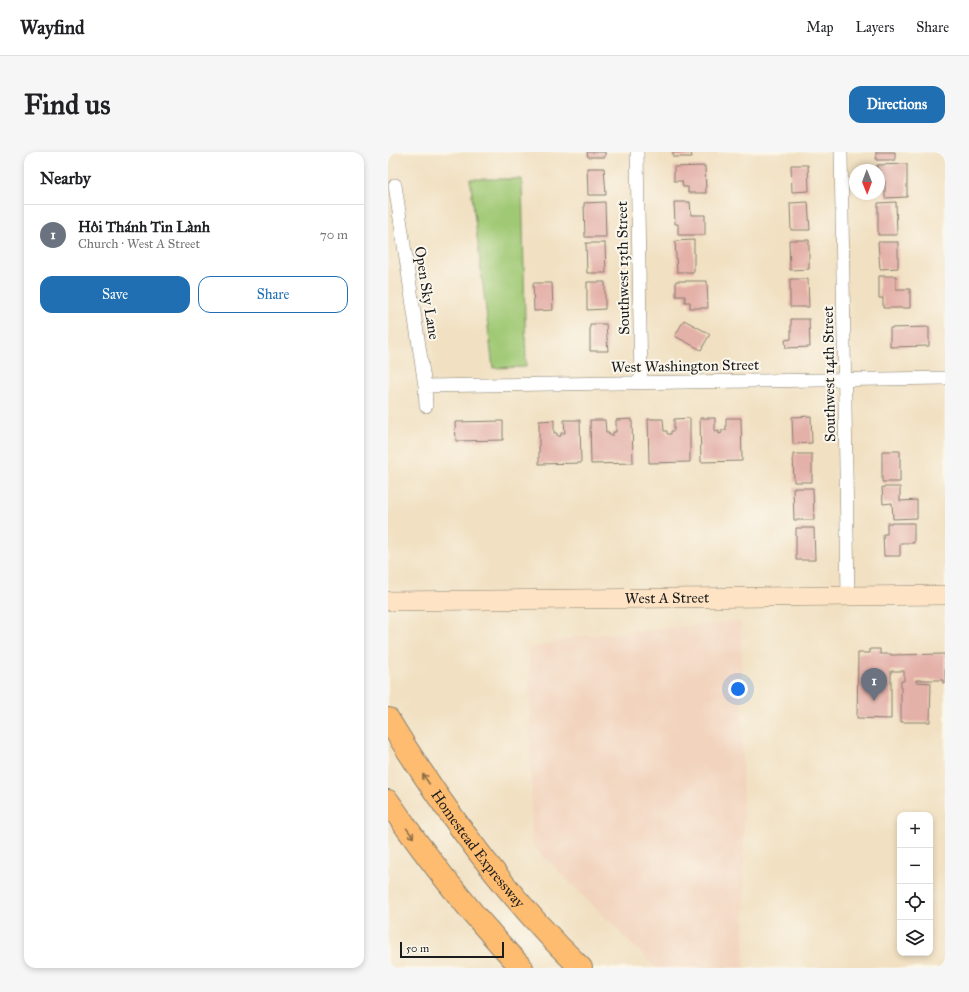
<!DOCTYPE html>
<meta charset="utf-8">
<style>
body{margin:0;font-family:"IM FELL Great Primer",serif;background:#f6f6f6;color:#202124}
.controls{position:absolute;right:12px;bottom:12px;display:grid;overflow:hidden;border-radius:8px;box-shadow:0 2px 6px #0003}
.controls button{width:36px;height:36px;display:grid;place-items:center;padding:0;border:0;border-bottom:1px solid #e0e0e0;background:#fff;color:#202124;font:20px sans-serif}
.compass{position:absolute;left:461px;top:12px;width:36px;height:36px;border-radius:50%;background:#fff;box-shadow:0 2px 6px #0003;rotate:179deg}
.scale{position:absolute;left:12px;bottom:10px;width:104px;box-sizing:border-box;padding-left:4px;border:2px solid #1c1c1c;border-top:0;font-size:11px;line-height:14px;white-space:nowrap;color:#1c1c1c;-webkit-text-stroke:3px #fbf7ec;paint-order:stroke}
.you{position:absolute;left:350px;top:537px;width:14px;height:14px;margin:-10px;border:3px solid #fff;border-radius:50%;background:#1a73e8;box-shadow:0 0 0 6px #1a73e833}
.badge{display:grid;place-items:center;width:26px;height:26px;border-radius:50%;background:#1f6fb2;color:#fff;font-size:13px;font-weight:700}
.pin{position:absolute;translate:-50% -33px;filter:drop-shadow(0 1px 2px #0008)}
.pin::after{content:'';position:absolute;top:21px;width:14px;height:12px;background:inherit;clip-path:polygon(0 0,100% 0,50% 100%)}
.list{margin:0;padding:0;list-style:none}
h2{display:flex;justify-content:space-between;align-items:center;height:52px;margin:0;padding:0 16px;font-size:17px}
h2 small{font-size:13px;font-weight:400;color:#757577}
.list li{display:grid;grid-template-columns:26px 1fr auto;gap:12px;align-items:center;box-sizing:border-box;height:60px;padding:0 16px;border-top:1px solid #e0e0e0}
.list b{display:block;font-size:15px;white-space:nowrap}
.list p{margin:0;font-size:13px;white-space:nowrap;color:#757577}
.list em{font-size:13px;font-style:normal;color:#757577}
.actions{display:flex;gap:8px;padding:12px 16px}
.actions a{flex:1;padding:9px 0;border:1px solid #1f6fb2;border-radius:12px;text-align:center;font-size:14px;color:#1f6fb2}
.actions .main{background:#1f6fb2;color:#fff}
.icon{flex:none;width:22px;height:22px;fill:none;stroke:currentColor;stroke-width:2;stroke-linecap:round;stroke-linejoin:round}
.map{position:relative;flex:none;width:557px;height:816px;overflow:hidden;border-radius:12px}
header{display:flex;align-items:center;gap:24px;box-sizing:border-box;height:56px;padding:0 20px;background:#fff;border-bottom:1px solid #e0e0e0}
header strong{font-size:19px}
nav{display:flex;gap:22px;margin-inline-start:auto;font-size:14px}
.intro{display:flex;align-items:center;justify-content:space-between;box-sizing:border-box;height:96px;padding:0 24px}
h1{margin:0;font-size:28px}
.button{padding:10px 18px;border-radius:12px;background:#1f6fb2;color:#fff;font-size:14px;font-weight:700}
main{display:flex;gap:24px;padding:0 24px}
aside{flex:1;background:#fff;border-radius:12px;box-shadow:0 2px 6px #0003}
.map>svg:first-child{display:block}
</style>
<header>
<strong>Wayfind</strong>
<nav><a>Map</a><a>Layers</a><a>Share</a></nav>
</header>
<div class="intro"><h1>Find us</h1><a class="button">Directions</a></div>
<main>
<aside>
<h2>Nearby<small></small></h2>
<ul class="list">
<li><span class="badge" style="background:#6b7280">1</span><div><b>Hôi Thánh Tin Lành</b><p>Church · West A Street</p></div><em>70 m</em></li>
</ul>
<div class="actions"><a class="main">Save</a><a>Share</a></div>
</aside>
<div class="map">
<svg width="557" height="816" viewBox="0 0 557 816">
<rect width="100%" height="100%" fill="#fbf7ec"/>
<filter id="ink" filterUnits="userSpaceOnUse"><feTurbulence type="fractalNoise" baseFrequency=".025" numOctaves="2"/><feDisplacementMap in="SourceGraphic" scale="8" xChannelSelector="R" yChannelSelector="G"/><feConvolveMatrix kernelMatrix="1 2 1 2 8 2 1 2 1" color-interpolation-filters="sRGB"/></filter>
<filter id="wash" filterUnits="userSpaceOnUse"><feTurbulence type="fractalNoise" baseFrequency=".012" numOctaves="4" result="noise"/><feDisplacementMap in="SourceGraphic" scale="16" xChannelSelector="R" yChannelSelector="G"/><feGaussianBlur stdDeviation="0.9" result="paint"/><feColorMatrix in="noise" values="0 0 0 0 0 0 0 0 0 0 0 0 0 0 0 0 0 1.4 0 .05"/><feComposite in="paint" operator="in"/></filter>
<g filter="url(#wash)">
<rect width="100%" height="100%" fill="#f1e0c1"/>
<path fill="#f2d4be" d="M353,469l4,347h-89l-124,-123 -3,-196 45,-12z"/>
<path fill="#a0c975" stroke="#5e7248" d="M82,27h52l4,188 -33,1z"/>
<g id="blocks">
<path fill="#e4b1a9" d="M199,0h18v5h-17z
M285,0h18l1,5h-19z
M488,0h19v8h-19z
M519,12v33l-22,1v-17h-6v-11h-2v-5z
M403,13h17l1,26 -17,1z
M317,14l1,27h-18v-6h-5l-1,-6h-8v-14z
M199,16h17l2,27h-18z
M217,50l1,35h-21l-1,-34z
M286,50h16l1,13h14v20h-27v-11h-3z
M420,50l2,28h-19l-1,-27z
M508,50l1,33h-19v-32z
M306,88v32h-17l-2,-31z
M401,88h20v29l-19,1z
M490,90h20v26l-18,1z
M198,91h19l1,30h-19z
M491,124h17v13h14v19h-27v-10h-4z
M402,127h18l1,28h-19z
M288,129h31l1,27h-18v-6h-5v-6h-9z
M199,130h18v27l-18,1z
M145,131h19l1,27 -19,1z
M403,167h18l1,28 -24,1 -1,-8 6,-1z
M296,168l26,14 -9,16 -26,-14z
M202,172h16l2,27h-18z
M541,175v19l-39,1v-19z
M423,264l1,27 -19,1 -1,-27z
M302,266v44l-41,1 -1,-44h15l1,12h3v3h4v-3h3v-12z
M312,266h15v13l4,-1v4l3,-1v-3h4v-12h15l1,43 -41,1z
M244,267l1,44 -42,1 -1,-44h15l1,12h3v3h4v-3h3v-12z
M166,268v13h3v3h4v-3h4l-1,-13h16l1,43 -42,1v-43z
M115,269v19l-47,1 -1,-19z
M494,299h18v31h-18z
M405,302h19v28h-18z
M494,335h18v14l17,-1v18l-24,1 -1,-16 -9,1z
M405,336h20l1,32h-20z
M499,371h27v20h-14v13h-16l-1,-22h4z
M408,376h18l1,32h-19z
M482,497h10v5h11v1l54,-1v29h-2v-3h-27v2l15,1 -1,39h-29v-41h3v-10h-13v48l-34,-1 1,-65h12z"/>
</g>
</g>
<g filter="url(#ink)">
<use href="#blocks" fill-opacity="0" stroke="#867e6e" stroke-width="1"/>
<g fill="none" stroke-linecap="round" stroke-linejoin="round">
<defs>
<path id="minor" d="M249,0l4,231
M453,0l7,444
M7,33l30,201 1,20
M37,234l520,-8"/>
<g id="secondary">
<path id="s1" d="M0,449l557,-6"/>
</g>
<g id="motorway">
<path id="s2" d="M0,567c55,90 117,176 193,249"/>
<path d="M0,649c40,59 85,115 134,167"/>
</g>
</defs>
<use href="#minor" stroke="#867e6e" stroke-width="14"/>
<use href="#secondary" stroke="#867e6e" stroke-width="20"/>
<use href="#motorway" stroke="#867e6e" stroke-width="24"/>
<use href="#minor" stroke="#fff" stroke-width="13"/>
<use href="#secondary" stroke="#fee4c5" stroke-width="19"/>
<use href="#motorway" stroke="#fdbc6f" stroke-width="22"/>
</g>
<defs><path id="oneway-shaft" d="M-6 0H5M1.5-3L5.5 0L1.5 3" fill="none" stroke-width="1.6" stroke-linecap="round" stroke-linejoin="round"/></defs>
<g stroke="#8c6c46">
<use href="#oneway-shaft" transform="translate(38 627) rotate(-124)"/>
<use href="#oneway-shaft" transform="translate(22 681) rotate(54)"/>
</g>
</g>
<g text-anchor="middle" stroke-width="4" stroke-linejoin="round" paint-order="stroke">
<g font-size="15" fill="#1c1c1c" stroke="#fbf7ec">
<text transform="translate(235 116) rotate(-91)" y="5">Southwest 13th Street</text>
<text transform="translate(39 141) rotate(81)" y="5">Open Sky Lane</text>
<text transform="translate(297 214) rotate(-1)" y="5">West Washington Street</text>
<text transform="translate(441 222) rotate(-91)" y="5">Southwest 14th Street</text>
<text dy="5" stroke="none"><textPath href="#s1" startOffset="279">West A Street</textPath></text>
<text dy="5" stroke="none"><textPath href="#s2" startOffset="158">Homestead Expressway</textPath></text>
</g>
</g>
</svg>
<div class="controls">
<button>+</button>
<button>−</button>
<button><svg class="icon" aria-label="locate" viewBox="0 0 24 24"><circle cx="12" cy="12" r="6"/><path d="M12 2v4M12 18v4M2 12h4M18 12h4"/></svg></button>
<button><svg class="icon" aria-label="layers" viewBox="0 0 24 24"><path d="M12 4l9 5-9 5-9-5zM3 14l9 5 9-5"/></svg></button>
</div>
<svg class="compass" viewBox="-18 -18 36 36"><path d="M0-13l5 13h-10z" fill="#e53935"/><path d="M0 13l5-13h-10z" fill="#757577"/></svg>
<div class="scale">50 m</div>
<div class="you"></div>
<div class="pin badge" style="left:486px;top:549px;background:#6b7280">1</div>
</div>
</main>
